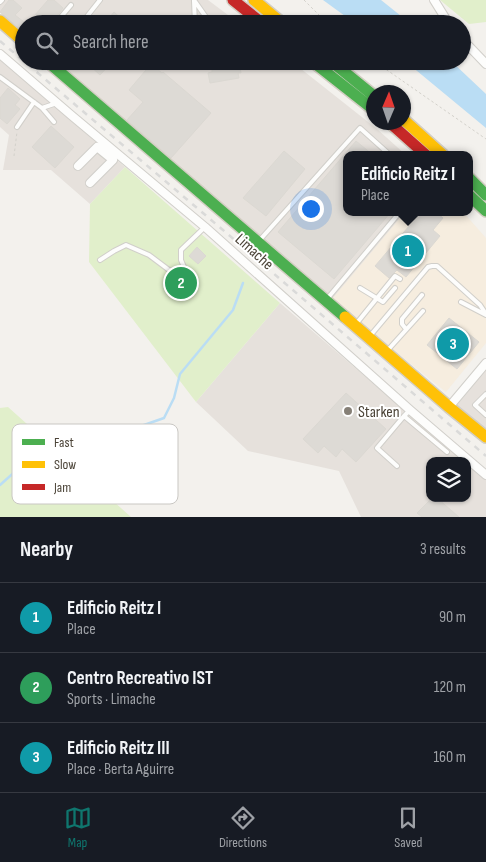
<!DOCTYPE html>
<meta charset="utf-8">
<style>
body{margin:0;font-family:"Sofia Sans Condensed",sans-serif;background:#20242c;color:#f1f3f6}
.controls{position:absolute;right:15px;bottom:15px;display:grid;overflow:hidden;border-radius:10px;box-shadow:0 1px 4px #0004}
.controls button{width:45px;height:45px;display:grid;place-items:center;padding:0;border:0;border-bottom:1px solid #363941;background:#171b24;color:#f1f3f6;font:25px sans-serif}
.compass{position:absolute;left:366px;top:85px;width:45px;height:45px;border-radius:50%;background:#171b24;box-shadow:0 1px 4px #0004;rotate:2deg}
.you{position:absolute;left:310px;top:208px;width:18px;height:18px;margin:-12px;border:4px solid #fff;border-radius:50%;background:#1a73e8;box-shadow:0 0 0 8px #1a73e833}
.badge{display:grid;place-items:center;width:32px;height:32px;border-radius:50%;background:#0f766e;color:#fff;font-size:16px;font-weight:700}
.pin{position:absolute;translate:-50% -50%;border:2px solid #fff;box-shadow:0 1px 5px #0006}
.popup{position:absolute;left:343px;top:151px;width:130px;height:65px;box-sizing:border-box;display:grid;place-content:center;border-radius:10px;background:#171b24;filter:drop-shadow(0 1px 4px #0005);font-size:16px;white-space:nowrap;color:#9ea1a6}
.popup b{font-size:19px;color:#f1f3f6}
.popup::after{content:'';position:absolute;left:50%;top:100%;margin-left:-10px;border:10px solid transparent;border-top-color:#171b24}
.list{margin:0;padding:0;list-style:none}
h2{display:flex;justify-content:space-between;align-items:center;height:65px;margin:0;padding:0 20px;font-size:21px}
h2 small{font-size:16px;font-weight:400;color:#9ea1a6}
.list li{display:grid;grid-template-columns:32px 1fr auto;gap:15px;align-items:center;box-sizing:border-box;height:70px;padding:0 20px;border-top:1px solid #363941}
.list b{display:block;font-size:19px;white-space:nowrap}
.list p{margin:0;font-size:16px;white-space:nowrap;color:#9ea1a6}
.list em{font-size:16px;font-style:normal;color:#9ea1a6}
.icon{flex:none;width:28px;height:28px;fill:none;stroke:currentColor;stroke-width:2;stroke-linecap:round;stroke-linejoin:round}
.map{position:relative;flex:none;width:486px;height:517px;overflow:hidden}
.search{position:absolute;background:#171b24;box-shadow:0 1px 4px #0004;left:15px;right:15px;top:15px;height:55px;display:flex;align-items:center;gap:12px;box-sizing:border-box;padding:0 18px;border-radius:28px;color:#9ea1a6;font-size:19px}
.sheet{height:275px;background:#171b24}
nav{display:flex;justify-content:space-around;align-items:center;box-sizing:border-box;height:70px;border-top:1px solid #363941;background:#171b24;font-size:14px;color:#9ea1a6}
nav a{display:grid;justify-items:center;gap:2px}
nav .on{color:#0f766e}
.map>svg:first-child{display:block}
</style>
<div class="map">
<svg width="486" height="517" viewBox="0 0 486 517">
<rect width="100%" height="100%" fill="#f3f1ed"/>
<path fill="#f6eddf" d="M405,212h58l23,26v105l-40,49 -79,-63 -35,-30z"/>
<path fill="#e6e1dc" d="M0,0h208l32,24h-216v8l-24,-20z
M0,60l125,107 -35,37 -39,-34h-48l6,-35 -9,-8z
M57,61h234l86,68 29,26h-59v57h58l-73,87z
M280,303l183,158h-33v37h37v-34l19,16v37h-125l-22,-46 -91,-20 -52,-49z
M486,370v60l-29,-25z"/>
<path fill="#e1efcb" d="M440,0h46v22l-17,2z
M125,167l155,136 -84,99 -107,-140 1,-58z
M8,407l123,110h-131v-109z"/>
<path fill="#baddf4" d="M323,0h58l30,24h-55z
M405,61h46l35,33v34z"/>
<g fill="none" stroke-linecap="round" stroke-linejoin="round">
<path stroke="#baddf4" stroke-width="2.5" d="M0,485l18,-16 146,-51 10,-20 6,-24 53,-64 10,-27"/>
</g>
<path fill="#dddad5" stroke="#dbd8d2" d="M9,0h4l9,8 -7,7 9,7v10l-24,-20z
M48,0h6l9,8 -12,16h-24z
M114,12l13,12h-23z
M92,61h21l-13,14 -11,-10z
M239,62l2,11h-3l1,5 -29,5 -2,-10 4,-1v-5z
M151,64l11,9 1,-1 48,41 -40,45 -44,-38 16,-18 -14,-12z
M8,88l12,11 -5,6 5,4 -13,15 -7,-6v-20z
M51,126l23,21 -19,21 -23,-21z
M356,141l17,14h-26v57h44l-57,67 -56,-47z
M284,151l21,18 -39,47 -23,-18z
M421,212h15l7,6 -10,12 7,6 -34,41 -9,-7 -8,8 -14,-12z
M197,247l9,9 -8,8 -9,-8z
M449,318l30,24 -22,27 -30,-24z
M346,393l40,36 -30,33 -14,-13 -6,8 -12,-11 -6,7 -15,-14z
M432,498h5l22,19h-37l-5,-4z"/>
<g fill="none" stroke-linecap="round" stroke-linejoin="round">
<defs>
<path id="lane" d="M194,0l14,20 5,4
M194,1l1,23
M0,2l2,-2
M55,24l16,-19
M81,24l19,-24
M0,77l42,31 12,14
M42,108l15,-5
M17,127l17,-25
M258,242l102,-114 30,27
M100,260l14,-9 12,-6 23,10 20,15 10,2 5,-5 -3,-7v-10l24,-23
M360,288l23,14 12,-14
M327,299l73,-87
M461,302l25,13
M356,324l39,-48 5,3
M406,329l-4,-5v-5l20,-24
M370,336l58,-69 4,-1h5l43,39 6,9
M387,351l36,-40
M486,394l-11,11 11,10
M410,410l-6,6 43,36
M397,466l-20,-18 27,-32"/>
<path id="street" d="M434,0l15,24
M462,39l24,25
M0,54l71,61 134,112 205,183 76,65
M78,166l19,-19 16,13 -23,23
M449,407l37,-44"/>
<path id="fast" d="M47,61l298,256
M312,61l62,49
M331,61l43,35
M469,178l17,17
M469,195l17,16"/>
<path id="slow" d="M254,0l29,24
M0,21l24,21
M404,120l39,35
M345,317l104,90 37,30"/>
<path id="jam" d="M233,0l30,24
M389,122l37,33"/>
</defs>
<use href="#lane" stroke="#d1cfca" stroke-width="6"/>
<use href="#street" stroke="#d1cfca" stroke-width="10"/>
<use href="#fast" stroke="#d3cec3" stroke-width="14"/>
<use href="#slow" stroke="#d3cec3" stroke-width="14"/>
<use href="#jam" stroke="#d3cec3" stroke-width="14"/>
<path stroke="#d3d1cb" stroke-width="1" stroke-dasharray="2.5 2.5" stroke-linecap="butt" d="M304,0l24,24
M374,61l112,78
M14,156l3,-24"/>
<use href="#lane" stroke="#fdfdfc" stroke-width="4"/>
<use href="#street" stroke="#fdfdfc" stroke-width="8"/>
<use href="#fast" stroke="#4caf50" stroke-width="11"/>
<use href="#slow" stroke="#ffc107" stroke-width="11"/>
<use href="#jam" stroke="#c62828" stroke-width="11"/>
<path stroke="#dadad9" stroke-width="2.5" stroke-dasharray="6 6" stroke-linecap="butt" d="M0,41l223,189 263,226"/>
</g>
<circle fill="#868077" stroke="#fff" stroke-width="2" cx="348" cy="411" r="5"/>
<g text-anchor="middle" stroke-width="4" stroke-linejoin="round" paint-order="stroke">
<g font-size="16" fill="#4b4337" stroke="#fff">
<text transform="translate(255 251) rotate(42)" y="6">Limache</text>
</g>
<g font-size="16" fill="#4b4337" stroke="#fff" text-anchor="start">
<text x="358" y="417">Starken</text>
</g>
</g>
<rect x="12" y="424" width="166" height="80" rx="8" fill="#fff" stroke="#c9c7c3" stroke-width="1"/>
<rect x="22" y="439" width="23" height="6" fill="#4caf50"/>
<rect x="22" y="461" width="23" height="7" fill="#ffc107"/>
<rect x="22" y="484" width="23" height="6" fill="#c62828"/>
<g font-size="14" fill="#4b4337">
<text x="54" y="447">Fast</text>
<text x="54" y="469">Slow</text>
<text x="54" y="492">Jam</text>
</g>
</svg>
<div class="controls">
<button><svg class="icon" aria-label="layers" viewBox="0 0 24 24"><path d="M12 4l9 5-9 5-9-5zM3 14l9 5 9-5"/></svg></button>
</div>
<svg class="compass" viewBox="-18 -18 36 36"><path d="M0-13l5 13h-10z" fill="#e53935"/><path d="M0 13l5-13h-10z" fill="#9ea1a6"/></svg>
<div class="you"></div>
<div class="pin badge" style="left:408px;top:251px;background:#0f9aa8">1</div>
<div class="popup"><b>Edificio Reitz I</b>Place</div>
<div class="pin badge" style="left:181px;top:283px;background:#2e9e5b">2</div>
<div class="pin badge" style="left:453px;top:344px;background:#0f9aa8">3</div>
<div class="search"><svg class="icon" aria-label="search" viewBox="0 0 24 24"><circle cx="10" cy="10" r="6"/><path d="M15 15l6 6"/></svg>Search here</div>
</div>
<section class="sheet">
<h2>Nearby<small>3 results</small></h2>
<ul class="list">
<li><span class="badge" style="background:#0f9aa8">1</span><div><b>Edificio Reitz I</b><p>Place</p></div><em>90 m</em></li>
<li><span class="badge" style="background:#2e9e5b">2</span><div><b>Centro Recreativo IST</b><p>Sports · Limache</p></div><em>120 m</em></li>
<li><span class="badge" style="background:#0f9aa8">3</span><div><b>Edificio Reitz III</b><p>Place · Berta Aguirre</p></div><em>160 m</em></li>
</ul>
</section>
<nav>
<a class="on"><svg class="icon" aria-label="map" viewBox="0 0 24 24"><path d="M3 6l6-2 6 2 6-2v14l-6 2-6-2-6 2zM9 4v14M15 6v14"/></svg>Map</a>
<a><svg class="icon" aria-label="directions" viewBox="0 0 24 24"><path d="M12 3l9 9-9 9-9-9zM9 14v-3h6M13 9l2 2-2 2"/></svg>Directions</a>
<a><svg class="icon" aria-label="saved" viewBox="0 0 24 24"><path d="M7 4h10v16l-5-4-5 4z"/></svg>Saved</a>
</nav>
